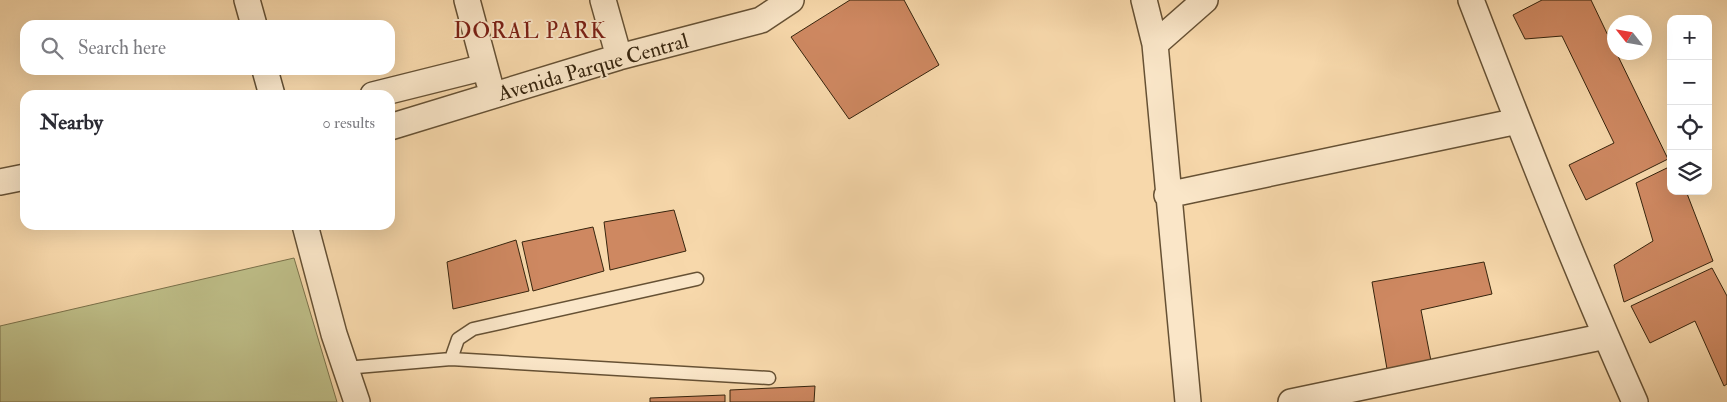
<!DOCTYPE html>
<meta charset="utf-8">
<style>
body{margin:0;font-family:"IM FELL Double Pica",serif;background:#f7f7f7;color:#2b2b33}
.controls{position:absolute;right:15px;top:15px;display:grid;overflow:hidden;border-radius:10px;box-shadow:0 5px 20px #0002}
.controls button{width:45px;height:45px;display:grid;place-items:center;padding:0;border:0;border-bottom:1px solid #e1e1e2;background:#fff;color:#2b2b33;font:25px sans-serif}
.compass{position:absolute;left:1607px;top:15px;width:45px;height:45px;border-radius:50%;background:#fff;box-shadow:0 5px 20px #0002;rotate:301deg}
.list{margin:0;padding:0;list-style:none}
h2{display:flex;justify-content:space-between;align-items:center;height:65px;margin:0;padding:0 20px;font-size:21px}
h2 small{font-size:16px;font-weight:400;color:#7c7c81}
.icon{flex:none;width:28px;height:28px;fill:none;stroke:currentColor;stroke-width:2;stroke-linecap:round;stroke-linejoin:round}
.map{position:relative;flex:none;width:1727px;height:402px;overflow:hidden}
.search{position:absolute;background:#fff;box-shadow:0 5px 20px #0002;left:20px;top:20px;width:375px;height:55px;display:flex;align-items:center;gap:12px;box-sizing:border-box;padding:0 18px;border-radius:15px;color:#7c7c81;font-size:19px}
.panel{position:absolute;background:#fff;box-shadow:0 5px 20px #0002;left:20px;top:90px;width:375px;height:140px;border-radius:15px}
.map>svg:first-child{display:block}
</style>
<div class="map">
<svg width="1727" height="402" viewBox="0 0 1727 402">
<rect width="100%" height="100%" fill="#f7d8ab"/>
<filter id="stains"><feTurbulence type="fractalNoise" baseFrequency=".004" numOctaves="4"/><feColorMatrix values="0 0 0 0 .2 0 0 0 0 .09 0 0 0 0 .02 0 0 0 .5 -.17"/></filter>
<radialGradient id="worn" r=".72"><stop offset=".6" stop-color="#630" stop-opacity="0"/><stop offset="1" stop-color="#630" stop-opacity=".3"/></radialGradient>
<path fill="#bebe88" stroke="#7a714a" d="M294,258l43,144h-337v-76z"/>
<path fill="#ce8861" stroke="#36240d" d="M850,0h54l35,65 -90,54 -58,-82z
M1542,0h49l23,48v4h2l52,107 -82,41 -17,-35 45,-22 -52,-107 -37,3 -12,-24z
M1671,166v25h15l27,70 -89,41 -10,-37 39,-24 -17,-58z
M674,210l12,41 -76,19 -6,-48z
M593,227l11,44 -71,20 -11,-49z
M516,240l13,51 -76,18 -6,-47z
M1484,262l8,32 -71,16 11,56 -45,3 -15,-87z
M1712,268l15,28v88l-3,2 -29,-65 -45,22 -19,-37z
M815,386l-1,16h-84v-12z
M725,395v7h-75v-4z"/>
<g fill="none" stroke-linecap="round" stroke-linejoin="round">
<defs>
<path id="service" d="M451,359l7,-20 15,-10 224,-50
M345,368l106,-9 318,19"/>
<path id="minor" d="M247,0l7,25
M467,0l22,82
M603,0l16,57
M1144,0l11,44 33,358
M1471,0c52,135 105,270 164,402
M1155,44l50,-44
M265,70l7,25
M373,95l112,-28
M390,127l229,-70 142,-37 30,-20
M0,182l25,-5
M1167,195l351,-74
M305,225l29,109 23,68
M1291,402l315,-66"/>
</defs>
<use href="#service" stroke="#665134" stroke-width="15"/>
<use href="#minor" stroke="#665134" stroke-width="28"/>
<use href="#service" stroke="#fae6c8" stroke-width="12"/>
<use href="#minor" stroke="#fae6c8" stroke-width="25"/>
</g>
<g text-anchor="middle" stroke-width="4" stroke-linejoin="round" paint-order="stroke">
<g font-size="21" fill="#36240d" stroke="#fae6c8">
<text transform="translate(593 67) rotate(-16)" y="7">Avenida Parque Central</text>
</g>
<g font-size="22" letter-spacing="1" fill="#7a1f14" stroke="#fae6c8">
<text x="530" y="38">DORAL PARK</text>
</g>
</g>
<rect width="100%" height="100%" filter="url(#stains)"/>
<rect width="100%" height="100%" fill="url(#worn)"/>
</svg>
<div class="controls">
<button>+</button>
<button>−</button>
<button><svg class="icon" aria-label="locate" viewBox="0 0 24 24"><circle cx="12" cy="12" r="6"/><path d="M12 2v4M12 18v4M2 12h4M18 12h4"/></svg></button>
<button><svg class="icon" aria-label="layers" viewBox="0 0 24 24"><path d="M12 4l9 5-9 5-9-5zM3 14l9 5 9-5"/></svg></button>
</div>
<svg class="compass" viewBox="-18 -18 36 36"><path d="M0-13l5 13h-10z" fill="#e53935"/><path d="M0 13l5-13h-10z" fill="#7c7c81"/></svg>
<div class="search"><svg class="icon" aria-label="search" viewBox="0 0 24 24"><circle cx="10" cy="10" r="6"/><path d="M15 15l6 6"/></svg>Search here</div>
<section class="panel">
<h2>Nearby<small>0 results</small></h2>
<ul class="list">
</ul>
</section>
</div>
